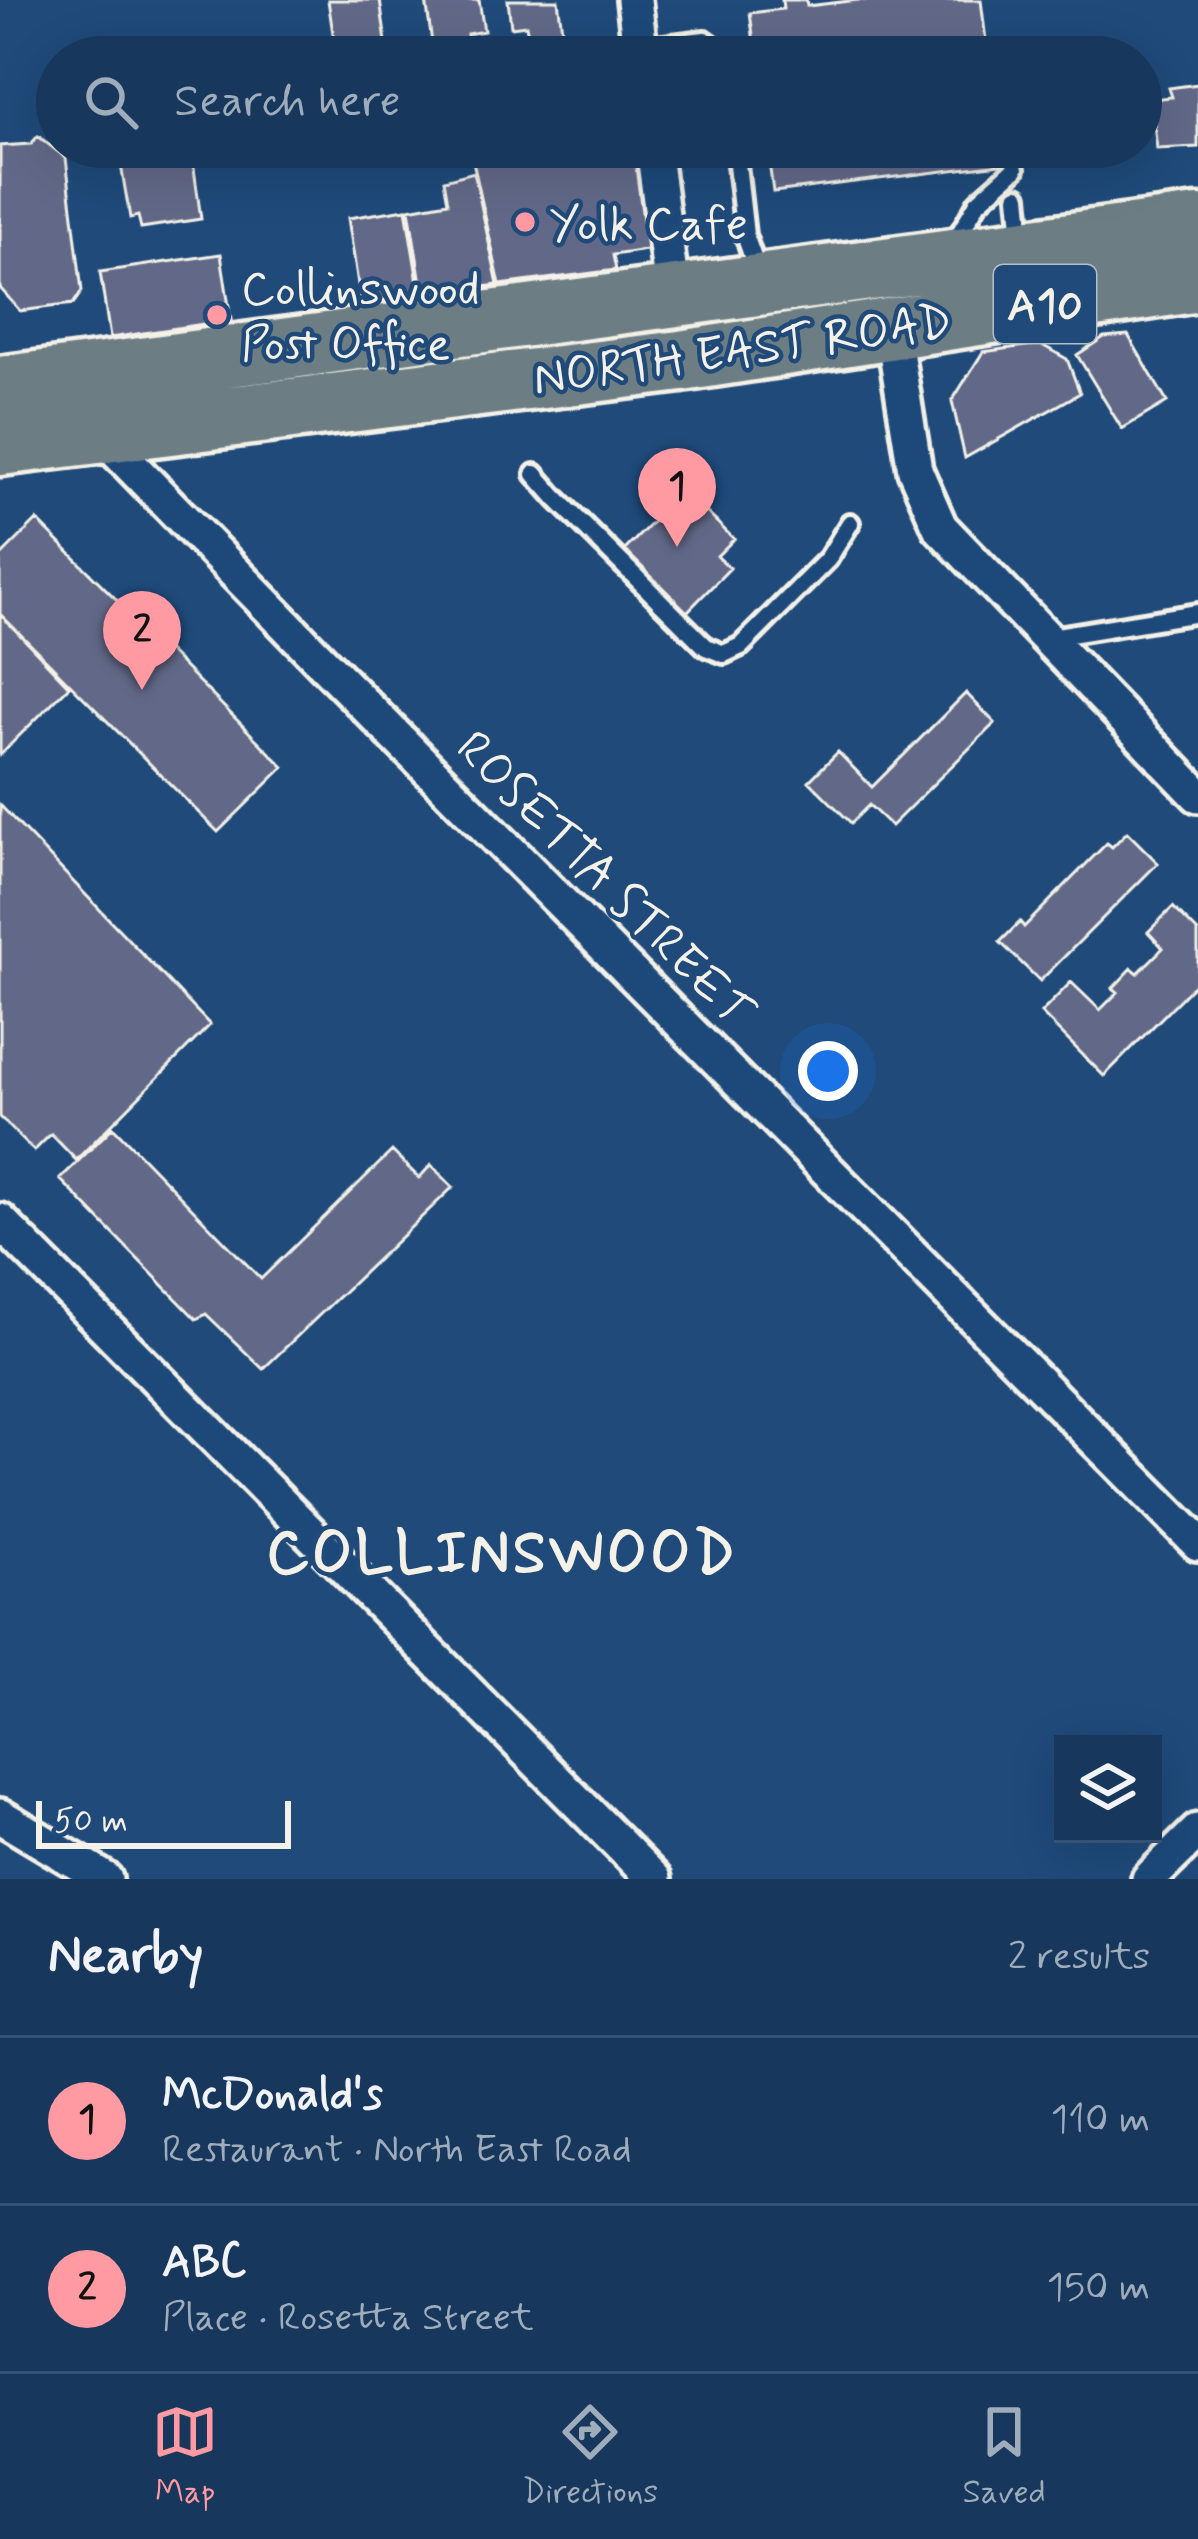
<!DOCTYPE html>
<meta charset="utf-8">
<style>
body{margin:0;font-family:Mynerve,sans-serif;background:#244365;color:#f1f3f6}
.controls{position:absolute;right:36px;bottom:36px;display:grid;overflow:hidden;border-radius:0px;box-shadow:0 12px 48px #0002}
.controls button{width:108px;height:108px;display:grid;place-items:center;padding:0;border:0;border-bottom:3px solid #365272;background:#17385c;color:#f1f3f6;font:60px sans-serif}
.scale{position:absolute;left:36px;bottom:30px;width:255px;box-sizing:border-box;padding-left:12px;border:6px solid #f4f1e8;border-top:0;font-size:33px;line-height:42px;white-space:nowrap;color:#f4f1e8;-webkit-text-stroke:9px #1f4a7a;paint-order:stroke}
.you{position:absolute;left:828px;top:1071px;width:42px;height:42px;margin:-30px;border:9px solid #fff;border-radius:50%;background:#1a73e8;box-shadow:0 0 0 18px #1a73e833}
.badge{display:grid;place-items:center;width:78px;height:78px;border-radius:50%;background:#ff9aa2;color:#111;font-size:39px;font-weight:700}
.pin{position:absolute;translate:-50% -99px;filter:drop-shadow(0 3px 6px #0008)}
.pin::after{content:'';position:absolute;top:63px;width:42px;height:36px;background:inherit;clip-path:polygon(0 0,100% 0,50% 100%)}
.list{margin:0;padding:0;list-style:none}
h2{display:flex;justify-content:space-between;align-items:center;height:156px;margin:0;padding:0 48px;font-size:51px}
h2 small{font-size:39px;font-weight:400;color:#9eacbb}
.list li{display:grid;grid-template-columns:78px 1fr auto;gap:36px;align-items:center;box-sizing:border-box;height:168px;padding:0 48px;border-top:3px solid #365272}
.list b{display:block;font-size:45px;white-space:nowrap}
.list p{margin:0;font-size:39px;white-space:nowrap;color:#9eacbb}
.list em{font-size:39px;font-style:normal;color:#9eacbb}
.icon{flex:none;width:66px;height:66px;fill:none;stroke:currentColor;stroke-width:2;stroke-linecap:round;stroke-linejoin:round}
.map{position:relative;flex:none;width:1198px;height:1879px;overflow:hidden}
.search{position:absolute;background:#17385c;box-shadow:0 12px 48px #0002;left:36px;right:36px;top:36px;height:132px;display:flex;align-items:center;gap:30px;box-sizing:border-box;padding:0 42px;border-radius:66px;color:#9eacbb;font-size:45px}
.sheet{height:492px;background:#17385c}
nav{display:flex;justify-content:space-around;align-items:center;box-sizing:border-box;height:168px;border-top:3px solid #365272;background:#17385c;font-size:33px;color:#9eacbb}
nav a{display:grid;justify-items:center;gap:6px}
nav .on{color:#ff9aa2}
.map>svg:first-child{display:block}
</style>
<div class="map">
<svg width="1198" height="1879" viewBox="0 0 1198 1879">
<rect width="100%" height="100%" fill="#1f4a7a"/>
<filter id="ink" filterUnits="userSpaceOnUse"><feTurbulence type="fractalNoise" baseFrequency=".00833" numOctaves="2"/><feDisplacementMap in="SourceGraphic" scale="24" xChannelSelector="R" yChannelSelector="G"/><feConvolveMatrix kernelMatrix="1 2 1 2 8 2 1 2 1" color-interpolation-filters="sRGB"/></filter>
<g filter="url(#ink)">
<path fill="#626988" stroke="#f4f1e8" stroke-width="3" d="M328,0h52l8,56 -37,1 -2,-11 -14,1z
M426,0h53l5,31 -17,3 2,12 -36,4z
M508,0h50l4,30 -34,5 -2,-10 -15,2z
M782,0h24l1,6 51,-6h123l7,57h-232l-6,-44 33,-4z
M1198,84v63l-41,2 -6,-50 21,-2 -3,-9z
M38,136l28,22 16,133 -9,13 -53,7 -20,-23v-142l31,-2z
M118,147h81l-1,5 -6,2 9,65 -60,9 -3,-12 -8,2z
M537,147h103l13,102 -40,6 3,15 -116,15 -27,-124 64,-10z
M767,147h232l2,17 -228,28z
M474,172l24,113 -75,10 -14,-86 39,-7 -4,-22z
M406,209l14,85 -59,10 -13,-86z
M221,254l10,66 -121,18 -10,-66z
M1128,335l39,67 -45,27 -45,-74 27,-18z
M1040,344l27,15 13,34 -115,65 -13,-57 31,-49z
M688,486l11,11 -4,4 39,38 -17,17 13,12 -49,50 -62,-62z
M37,520l247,247 -66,65 -218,-218v-57z
M0,614l69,72 -69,69z
M966,693l29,30 -104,103 -22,-21 -18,18 -42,-42 29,-29 34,35z
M0,805l210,220 -134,135 -25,-26 -17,17 -34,-34z
M1127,832l31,31 -118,118 -40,-39 20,-20 4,5 83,-84 5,4z
M1173,907l25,25v49l-94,95 -63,-63 30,-31 29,28 18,-18 -5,-4 19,-20 6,5 25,-25 -15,-16z
M113,1127l148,152 131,-128 27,27 12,-13 22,22 -190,182 -57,-55 -10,5 -136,-140z"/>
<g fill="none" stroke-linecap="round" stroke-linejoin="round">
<defs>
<path id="lane" d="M640,48l65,-8 11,8 3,9
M735,147l10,88 14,40
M1018,196l4,41
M953,245l25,-43 37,-33
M535,474l21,24 150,149 18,7 17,-8 87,-87 22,-36
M1045,638l153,-25"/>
<path id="street" d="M634,0l7,57
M653,147l20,150
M892,327l23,143 25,57 258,268
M99,433l232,238 867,872
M0,1221l654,658
M0,1816l105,63
M1149,1879l49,-48"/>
<path id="highway" d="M0,387l1198,-161
M0,445l681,-84 517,-80"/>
</defs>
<use href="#lane" stroke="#f4f1e8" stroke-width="26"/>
<use href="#street" stroke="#f4f1e8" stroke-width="42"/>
<use href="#highway" stroke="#f4f1e8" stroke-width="69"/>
<use href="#lane" stroke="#1f4a7a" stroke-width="16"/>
<use href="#street" stroke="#1f4a7a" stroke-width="33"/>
<use href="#highway" stroke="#6c7e84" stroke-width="60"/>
</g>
</g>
<g fill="#ff9aa2" stroke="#1f4a7a" stroke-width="4.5">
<circle cx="525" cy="222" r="12"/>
<circle cx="217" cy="315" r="12"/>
</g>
<g text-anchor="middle" stroke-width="9" stroke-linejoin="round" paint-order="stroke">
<rect fill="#1f4a7a" stroke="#b4bfc7" stroke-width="3" x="994" y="265" width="102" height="78" rx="9"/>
<g font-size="45" font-weight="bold" fill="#f4f1e8">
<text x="1045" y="320">A10</text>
</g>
<g font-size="48" fill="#f4f1e8" stroke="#1f4a7a" text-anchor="start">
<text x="549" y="239">Yolk Cafe</text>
<text x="241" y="304">Collinswood<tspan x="241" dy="55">Post Office</tspan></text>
</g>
<g font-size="48" fill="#f4f1e8" stroke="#1f4a7a">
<text transform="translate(742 348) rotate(-8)" y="17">NORTH EAST ROAD</text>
<text transform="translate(606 878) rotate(45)" y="17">ROSETTA STREET</text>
</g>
<g font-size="60" font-weight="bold" letter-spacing="3" fill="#f4f1e8" stroke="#1f4a7a">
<text x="502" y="1572">COLLINSWOOD</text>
</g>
</g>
</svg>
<div class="controls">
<button><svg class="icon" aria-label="layers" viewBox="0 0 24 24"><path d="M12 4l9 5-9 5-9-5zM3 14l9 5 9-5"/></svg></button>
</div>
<div class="scale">50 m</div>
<div class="you"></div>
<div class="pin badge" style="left:677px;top:547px">1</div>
<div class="pin badge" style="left:142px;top:690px">2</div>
<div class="search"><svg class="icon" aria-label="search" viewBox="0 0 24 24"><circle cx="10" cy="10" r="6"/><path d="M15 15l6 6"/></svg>Search here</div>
</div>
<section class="sheet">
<h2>Nearby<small>2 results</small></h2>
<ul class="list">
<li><span class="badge">1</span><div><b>McDonald's</b><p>Restaurant · North East Road</p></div><em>110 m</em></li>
<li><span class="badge">2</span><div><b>ABC</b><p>Place · Rosetta Street</p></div><em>150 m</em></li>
</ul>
</section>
<nav>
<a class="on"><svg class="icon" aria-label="map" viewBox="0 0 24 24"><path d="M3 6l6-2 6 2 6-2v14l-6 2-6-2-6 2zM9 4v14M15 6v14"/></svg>Map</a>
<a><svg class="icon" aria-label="directions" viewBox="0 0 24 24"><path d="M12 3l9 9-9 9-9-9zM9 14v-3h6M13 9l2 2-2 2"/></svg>Directions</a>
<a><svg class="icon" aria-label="saved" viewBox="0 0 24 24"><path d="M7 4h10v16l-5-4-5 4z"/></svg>Saved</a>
</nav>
